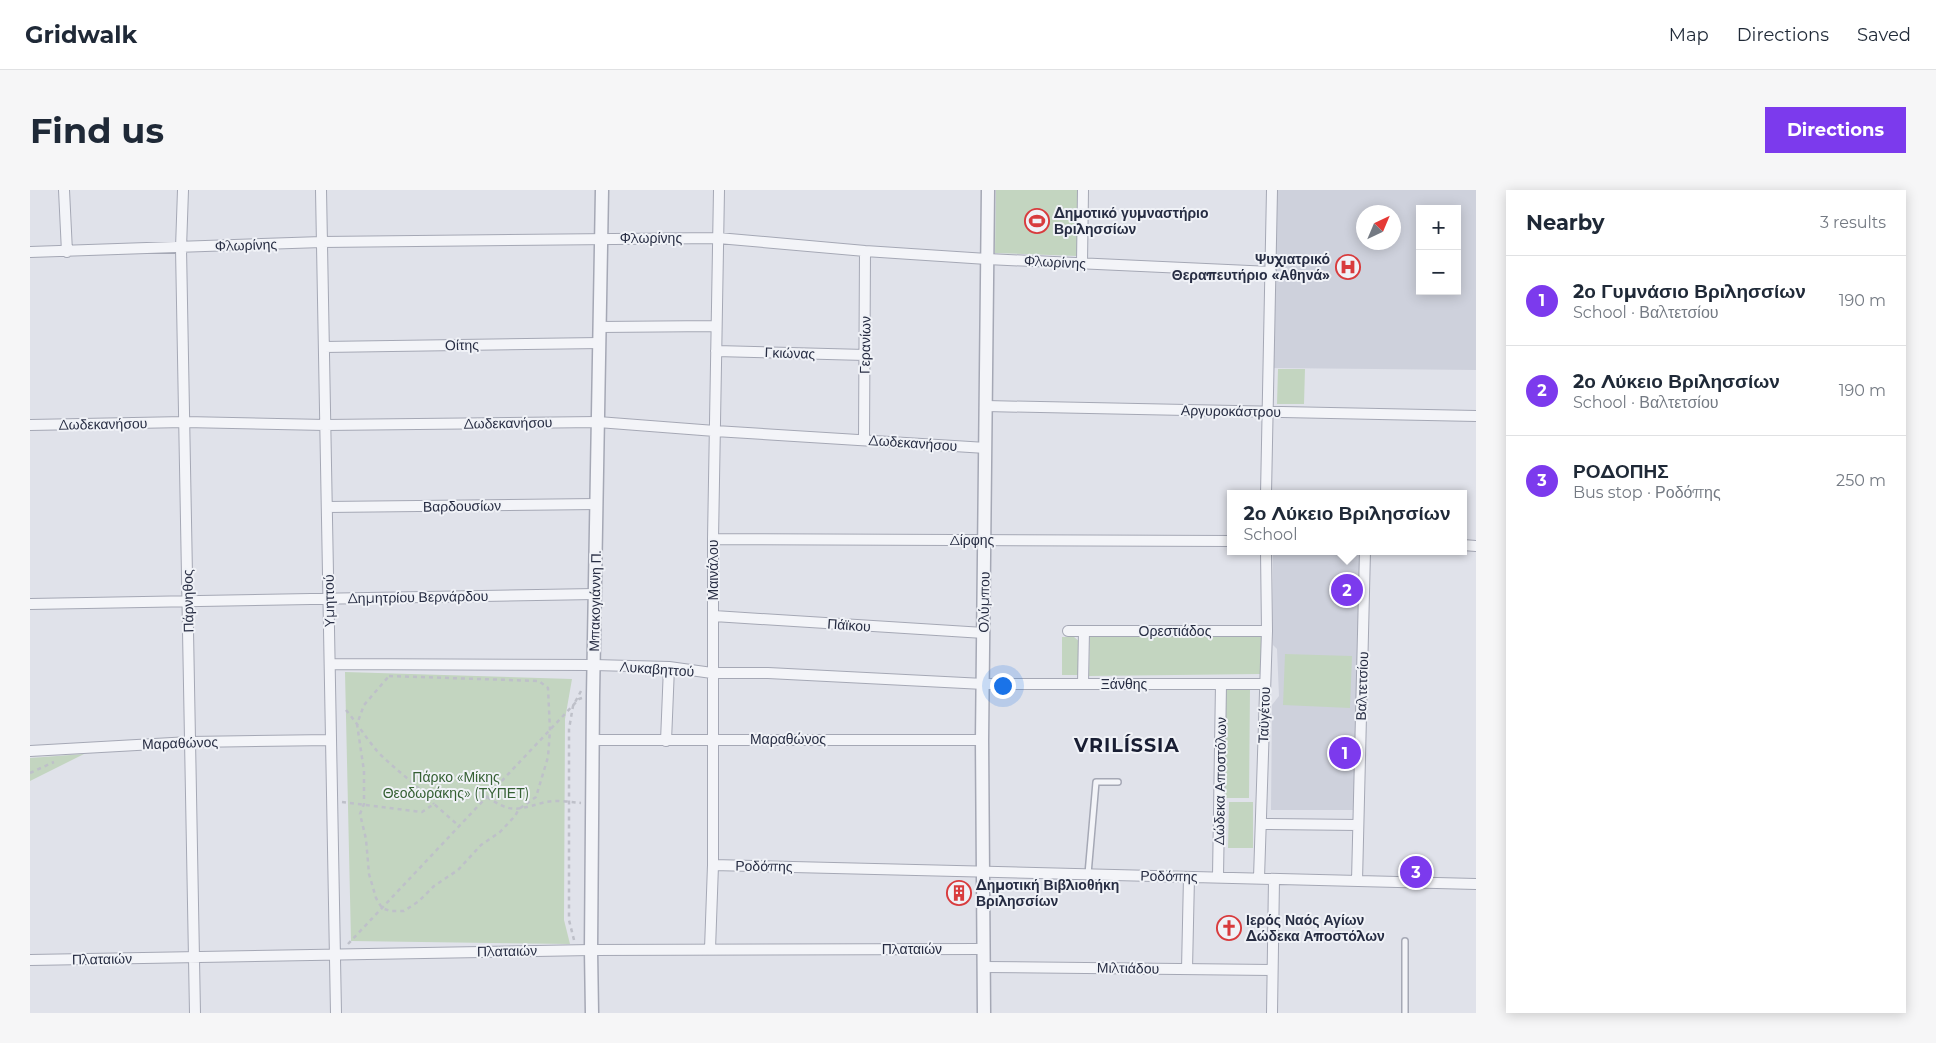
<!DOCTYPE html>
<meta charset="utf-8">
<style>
body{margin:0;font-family:Montserrat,sans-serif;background:#f6f6f7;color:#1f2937}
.controls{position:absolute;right:15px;top:15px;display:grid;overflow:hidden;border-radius:0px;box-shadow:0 2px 12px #0003}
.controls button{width:45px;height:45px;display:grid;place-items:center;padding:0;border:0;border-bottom:1px solid #e0e1e3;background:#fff;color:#1f2937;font:25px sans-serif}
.compass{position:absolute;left:1326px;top:15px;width:45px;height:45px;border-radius:50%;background:#fff;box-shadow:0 2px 12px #0003;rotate:44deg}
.you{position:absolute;left:972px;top:495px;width:18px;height:18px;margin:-12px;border:4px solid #fff;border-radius:50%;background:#1a73e8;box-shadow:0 0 0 8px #1a73e833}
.badge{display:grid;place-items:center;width:32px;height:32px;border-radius:50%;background:#7c3aed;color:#fff;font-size:16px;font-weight:700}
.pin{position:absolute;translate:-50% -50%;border:2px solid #fff;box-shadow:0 1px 5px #0006}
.popup{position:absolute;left:1197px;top:300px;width:240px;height:65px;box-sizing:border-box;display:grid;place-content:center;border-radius:0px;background:#fff;filter:drop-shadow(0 1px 4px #0005);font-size:16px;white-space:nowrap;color:#747a83}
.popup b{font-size:19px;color:#1f2937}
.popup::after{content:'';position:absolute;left:50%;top:100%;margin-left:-10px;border:10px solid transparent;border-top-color:#fff}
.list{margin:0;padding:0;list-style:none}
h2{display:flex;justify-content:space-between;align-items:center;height:65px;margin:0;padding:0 20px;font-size:21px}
h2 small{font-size:16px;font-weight:400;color:#747a83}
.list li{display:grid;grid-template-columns:32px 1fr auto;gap:15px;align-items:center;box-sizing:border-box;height:90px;padding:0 20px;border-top:1px solid #e0e1e3}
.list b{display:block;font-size:19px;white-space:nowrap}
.list p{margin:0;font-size:16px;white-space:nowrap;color:#747a83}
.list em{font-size:16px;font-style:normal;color:#747a83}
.map{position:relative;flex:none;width:1446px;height:823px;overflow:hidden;border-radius:0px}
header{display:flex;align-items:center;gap:30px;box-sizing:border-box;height:70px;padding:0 25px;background:#fff;border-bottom:1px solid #e0e1e3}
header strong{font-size:24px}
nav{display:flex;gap:28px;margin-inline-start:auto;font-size:18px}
.intro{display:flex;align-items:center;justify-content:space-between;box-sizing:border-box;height:120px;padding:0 30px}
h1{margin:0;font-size:35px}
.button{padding:12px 22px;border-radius:0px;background:#7c3aed;color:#fff;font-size:18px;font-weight:700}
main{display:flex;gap:30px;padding:0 30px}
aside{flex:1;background:#fff;border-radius:0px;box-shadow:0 2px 12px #0003}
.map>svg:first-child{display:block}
</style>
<header>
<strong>Gridwalk</strong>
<nav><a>Map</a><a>Directions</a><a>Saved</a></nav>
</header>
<div class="intro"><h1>Find us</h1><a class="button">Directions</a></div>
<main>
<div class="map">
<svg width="1446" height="823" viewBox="0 0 1446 823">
<rect width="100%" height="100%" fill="#e0e2ea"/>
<path fill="#ced1dc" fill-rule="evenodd" d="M1247,0h199v180l-202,-2zM1390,19h37v82h-37zM1334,22h30v30h-30z
M1243,361h89l-6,259h-85l1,-105 7,-9 -2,-47 -4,-4z"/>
<path fill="#c3d5c0" d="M966,0h83l-2,66 -82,-3z
M1248,179h27l-1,35h-27z
M1232,445l-1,39 -172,2 1,-40z
M1032,447h12l6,5v33h-18z
M1255,464l67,2 -2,52 -67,-3z
M315,482l227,7 -7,40 -1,201 6,24 -219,-3z
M1196,499h24l-1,109h-24z
M54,564l-54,27v-23z
M1199,612h24v46h-25z"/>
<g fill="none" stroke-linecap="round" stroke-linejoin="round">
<defs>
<path id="service" d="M1058,684l8,-92h22
M1375,823v-72"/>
<path id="minor" d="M34,0l3,62
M153,0l-2,58 14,765
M291,0l15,823
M0,62l292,-10 396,-4 147,13 122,8 284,13
M1052,73l1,-73
M570,137l116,-1
M294,157l276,-4
M686,161l149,4
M956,216l490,10
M0,235l155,-3 140,3 273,-3 117,9 271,17
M834,249l1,-188
M1236,304l6,-304
M297,317l270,-3
M683,349l518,2
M1433,355l13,1
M0,414l565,-10
M684,426l270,17
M1038,441h199
M300,474l264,1 75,2 43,6h56l216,11h281
M1053,494l1,-53
M563,550h389
M636,551l3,-74
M0,561l160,-9 141,-2
M1231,634l97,1
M683,675l763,19
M1188,687l3,-193
M1229,688l8,-247 -1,-80
M1327,691l8,-330
M680,759l3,-84v-326l6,-349
M0,770l561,-10 392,-1
M954,777l288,3
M1157,779l2,-92
M1242,823l2,-134"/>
<path id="tertiary" d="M562,823l-1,-63 2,-254 9,-506
M954,823l-2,-273 6,-550"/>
</defs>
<use href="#service" stroke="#a5a8b5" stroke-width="8"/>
<use href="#minor" stroke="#a5a8b5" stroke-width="12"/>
<use href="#tertiary" stroke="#a5a8b5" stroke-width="15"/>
<path stroke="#bec0c9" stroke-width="2.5" stroke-dasharray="4 4" stroke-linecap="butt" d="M359,486l150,5 9,7 2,42 -2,27 -12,40 -17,12 -4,7 -15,16 -19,13 -23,25 -24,16 -15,15 -15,10h-14l-8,-3 -6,-10 -7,-24 -3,-35 -6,-25 4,-10v-33l-7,-47 7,-19z
M316,520c11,13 20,28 31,41 18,19 40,33 57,53
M0,583l24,-11
M457,607c24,16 28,13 55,6 12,-4 27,-1 39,0
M312,612l80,10 12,-8 25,22
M544,750l-5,-20v-191l4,-23 8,-15
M318,754l231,-245 3,-1"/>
<use href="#service" stroke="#f3f4f8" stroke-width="5"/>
<use href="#minor" stroke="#f3f4f8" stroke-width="10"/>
<use href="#tertiary" stroke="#f3f4f8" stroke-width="12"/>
</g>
<defs>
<symbol id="stadium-ring" viewBox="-11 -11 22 22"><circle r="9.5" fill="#f0f2f7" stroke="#d83b3d" stroke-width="1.5"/><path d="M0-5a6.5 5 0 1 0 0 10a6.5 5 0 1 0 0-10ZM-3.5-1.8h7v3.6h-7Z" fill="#d83b3d"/></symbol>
<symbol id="hospital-ring" viewBox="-11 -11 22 22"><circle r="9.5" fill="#f0f2f7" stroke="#d83b3d" stroke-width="1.5"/><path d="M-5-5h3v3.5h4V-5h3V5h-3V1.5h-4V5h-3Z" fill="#d83b3d"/></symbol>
<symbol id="building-ring" viewBox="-11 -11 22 22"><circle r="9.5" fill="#f0f2f7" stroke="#d83b3d" stroke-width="1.5"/><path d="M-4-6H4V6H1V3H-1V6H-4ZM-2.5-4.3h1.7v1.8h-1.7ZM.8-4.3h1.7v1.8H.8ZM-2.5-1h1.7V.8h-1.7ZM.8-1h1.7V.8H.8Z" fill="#d83b3d"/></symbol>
<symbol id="church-ring" viewBox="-11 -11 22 22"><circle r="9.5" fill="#f0f2f7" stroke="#d83b3d" stroke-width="1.5"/><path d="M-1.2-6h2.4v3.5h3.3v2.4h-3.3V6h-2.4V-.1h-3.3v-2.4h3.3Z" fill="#d83b3d"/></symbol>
</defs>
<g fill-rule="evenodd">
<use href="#stadium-ring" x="993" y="17" width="28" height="28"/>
<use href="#hospital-ring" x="1304" y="63" width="28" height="28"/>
<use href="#building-ring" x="915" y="689" width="28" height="28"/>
<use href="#church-ring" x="1185" y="724" width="28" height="28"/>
</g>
<g text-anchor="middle" stroke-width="4" stroke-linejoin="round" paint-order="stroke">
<g font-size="14" font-weight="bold" fill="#272d43" stroke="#f0f2f7" text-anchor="start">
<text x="1024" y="28">Δημοτικό γυμναστήριο<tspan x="1024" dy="16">Βριλησσίων</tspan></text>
<text x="1300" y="74" text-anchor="end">Ψυχιατρικό<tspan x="1300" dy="16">Θεραπευτήριο «Αθηνά»</tspan></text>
<text x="946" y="700">Δημοτική Βιβλιοθήκη<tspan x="946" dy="16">Βριλησσίων</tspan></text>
<text x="1216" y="735">Ιερός Ναός Αγίων<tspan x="1216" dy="16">Δώδεκα Αποστόλων</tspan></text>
</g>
<g font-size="14" fill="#272d43" stroke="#f0f2f7">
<text x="621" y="53">Φλωρίνης</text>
<text transform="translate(216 55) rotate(-2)" y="5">Φλωρίνης</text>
<text transform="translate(1025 72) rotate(3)" y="5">Φλωρίνης</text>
<text transform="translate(432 155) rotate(-1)" y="5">Οίτης</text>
<text transform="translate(835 155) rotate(-89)" y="5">Γερανίων</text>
<text transform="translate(760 163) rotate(2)" y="5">Γκιώνας</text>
<text transform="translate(1201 221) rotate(1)" y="5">Αργυροκάστρου</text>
<text transform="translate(478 233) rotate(-1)" y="5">Δωδεκανήσου</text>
<text transform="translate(73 234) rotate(-1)" y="5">Δωδεκανήσου</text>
<text transform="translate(883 253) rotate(4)" y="5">Δωδεκανήσου</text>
<text transform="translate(432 316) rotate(-1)" y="5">Βαρδουσίων</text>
<text x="942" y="355">Δίρφης</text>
<text transform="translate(683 380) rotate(-90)" y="5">Μαινάλου</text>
<text transform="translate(388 407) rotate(-1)" y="5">Δημητρίου Βερνάρδου</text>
<text transform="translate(158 411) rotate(-91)" y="5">Πάρνηθος</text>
<text transform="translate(299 411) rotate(-91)" y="5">Υμηττού</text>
<text transform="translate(565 411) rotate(-89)" y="5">Μπακογιάννη Π.</text>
<text transform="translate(954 412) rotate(-89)" y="5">Ολύμπου</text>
<text transform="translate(819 435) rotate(4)" y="5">Πάϊκου</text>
<text x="1145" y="446">Ορεστιάδος</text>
<text transform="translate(627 479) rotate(4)" y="5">Λυκαβηττού</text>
<text x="1094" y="499">Ξάνθης</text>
<text transform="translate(1332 496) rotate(-88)" y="5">Βαλτετσίου</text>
<text transform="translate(1234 525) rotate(-88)" y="5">Ταϋγέτου</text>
<text x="758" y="554">Μαραθώνος</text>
<text transform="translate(150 553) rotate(-2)" y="5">Μαραθώνος</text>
<text transform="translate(1190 591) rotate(-89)" y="5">Δώδεκα Αποστόλων</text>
<text transform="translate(734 676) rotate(1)" y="5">Ροδόπης</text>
<text transform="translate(1139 686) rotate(1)" y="5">Ροδόπης</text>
<text x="882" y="764">Πλαταιών</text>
<text transform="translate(477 761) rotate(-1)" y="5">Πλαταιών</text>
<text transform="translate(72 769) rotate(-1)" y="5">Πλαταιών</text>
<text transform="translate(1098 778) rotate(1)" y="5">Μιλτιάδου</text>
</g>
<g font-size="14" fill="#356033" stroke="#f0f2f7">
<text x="426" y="592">Πάρκο «Μίκης<tspan x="426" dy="16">Θεοδωράκης» (ΤΥΠΕΤ)</tspan></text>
</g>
<g font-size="19" font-weight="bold" letter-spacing="1" fill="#191e33" stroke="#f0f2f7">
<text x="1097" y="562">VRILÍSSIA</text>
</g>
</g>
</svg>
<div class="controls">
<button>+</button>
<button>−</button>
</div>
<svg class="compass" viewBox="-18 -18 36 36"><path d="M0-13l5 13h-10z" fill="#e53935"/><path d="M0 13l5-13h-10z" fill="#747a83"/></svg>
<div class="you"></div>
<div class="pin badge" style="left:1315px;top:563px">1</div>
<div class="pin badge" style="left:1317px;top:400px">2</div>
<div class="popup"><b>2ο Λύκειο Βριλησσίων</b>School</div>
<div class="pin badge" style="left:1386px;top:682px">3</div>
</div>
<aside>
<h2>Nearby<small>3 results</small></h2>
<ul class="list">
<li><span class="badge">1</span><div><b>2ο Γυμνάσιο Βριλησσίων</b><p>School · Βαλτετσίου</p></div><em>190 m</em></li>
<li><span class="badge">2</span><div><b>2ο Λύκειο Βριλησσίων</b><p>School · Βαλτετσίου</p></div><em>190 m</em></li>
<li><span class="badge">3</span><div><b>ΡΟΔΟΠΗΣ</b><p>Bus stop · Ροδόπης</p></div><em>250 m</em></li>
</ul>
</aside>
</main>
